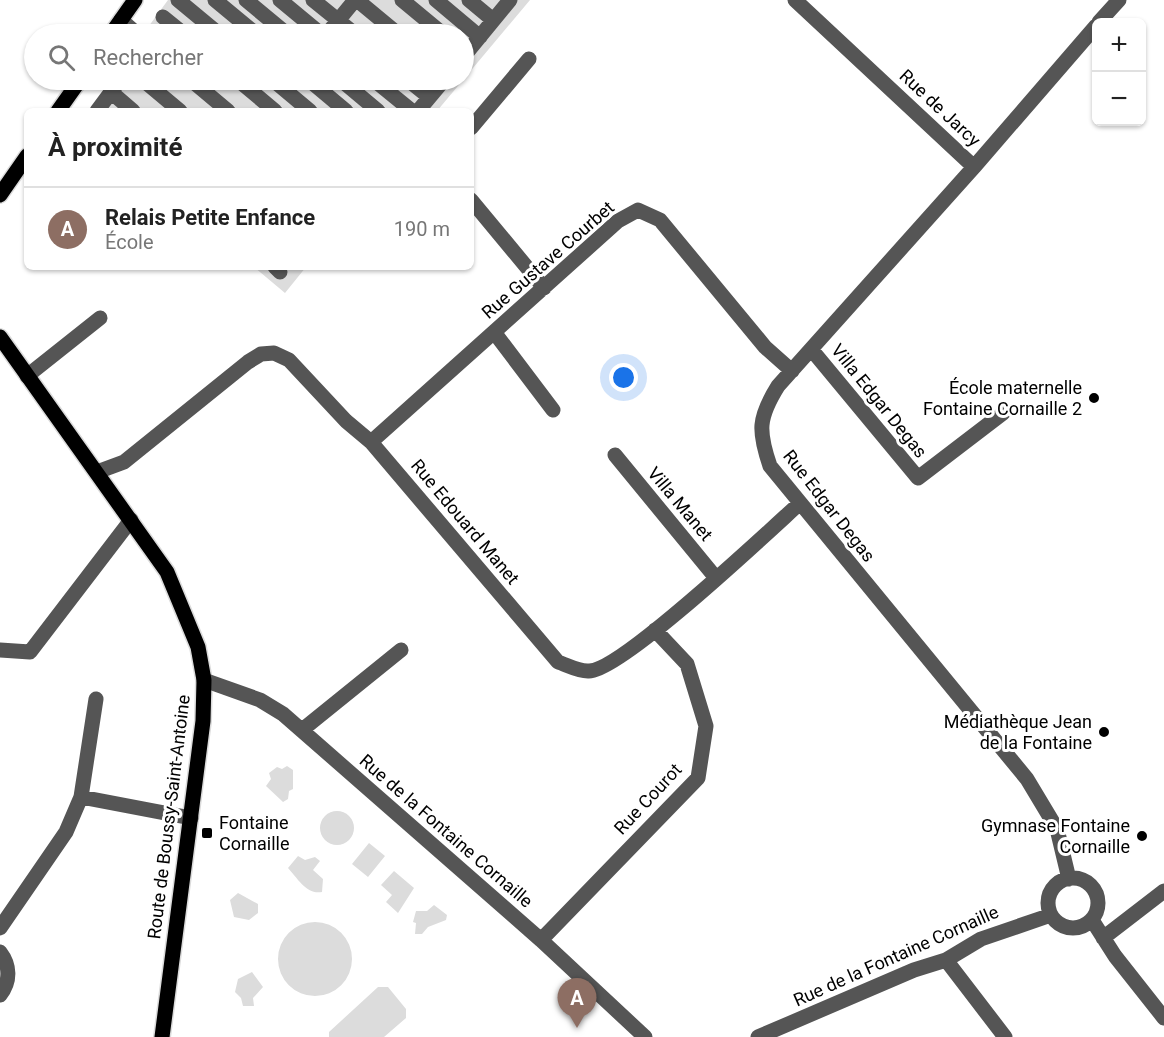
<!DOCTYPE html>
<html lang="fr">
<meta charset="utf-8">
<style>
body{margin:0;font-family:Roboto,sans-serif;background:#f2f2f2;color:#222}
.controls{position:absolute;right:18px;top:18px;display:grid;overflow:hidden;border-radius:9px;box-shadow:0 2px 4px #0004}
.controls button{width:54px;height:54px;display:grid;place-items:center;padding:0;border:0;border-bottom:2px solid #e0e0e0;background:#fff;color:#222;font:30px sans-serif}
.you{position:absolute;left:624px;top:378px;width:21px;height:21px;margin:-15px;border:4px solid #fff;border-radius:50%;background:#1a73e8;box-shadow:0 0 0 9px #1a73e833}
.badge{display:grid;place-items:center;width:39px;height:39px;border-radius:50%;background:#d93025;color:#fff;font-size:20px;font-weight:700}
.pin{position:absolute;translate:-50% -50px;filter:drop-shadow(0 2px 3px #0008)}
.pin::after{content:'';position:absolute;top:32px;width:21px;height:18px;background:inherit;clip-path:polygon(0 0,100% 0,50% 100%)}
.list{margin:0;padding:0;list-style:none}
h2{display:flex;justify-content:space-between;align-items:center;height:78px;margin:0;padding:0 24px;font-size:26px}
h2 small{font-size:20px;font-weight:400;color:#767676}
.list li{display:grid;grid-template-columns:39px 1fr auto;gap:18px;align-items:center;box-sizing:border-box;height:84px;padding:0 24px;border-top:2px solid #e0e0e0}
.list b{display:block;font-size:22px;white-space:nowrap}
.list p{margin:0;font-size:20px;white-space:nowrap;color:#767676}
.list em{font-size:20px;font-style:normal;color:#767676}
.icon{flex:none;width:33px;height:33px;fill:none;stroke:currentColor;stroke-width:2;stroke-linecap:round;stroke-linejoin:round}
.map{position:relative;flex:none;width:1164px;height:1037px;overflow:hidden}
.search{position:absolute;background:#fff;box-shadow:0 2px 4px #0004;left:24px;top:24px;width:450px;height:66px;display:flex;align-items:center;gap:15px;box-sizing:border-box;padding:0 21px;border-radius:33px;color:#767676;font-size:22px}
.panel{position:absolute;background:#fff;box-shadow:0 2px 4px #0004;left:24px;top:108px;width:450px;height:162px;border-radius:9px}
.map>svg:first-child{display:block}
</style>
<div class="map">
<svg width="1164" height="1037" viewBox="0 0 1164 1037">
<rect width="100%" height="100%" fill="#fff"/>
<path fill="#dcdcdc" d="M168,0h362l-93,111h-348l22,-31h353v-46h-321z
M254,267h52l-21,26z
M287,766l6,4v19l-4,2 -1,8 -5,3 -17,-16 5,-7 -2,-6 8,-6 5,2z
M320 828a17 17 0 1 1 34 0a17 17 0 1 1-34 0Z
M369,843l16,13 -17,21 -16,-13z
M298,856l7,4 10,-3 5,4 -7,9 10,9 -1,13c-15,3 -24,-13 -34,-24z
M394,871l20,17 -16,25 -12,-11 6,-7 -11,-10z
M238,893l20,11v9l-9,7 -15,-3 -4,-17z
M434,905l13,10 -1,5 -18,7 -6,7h-7l1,-11 -3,-1 3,-11h11z
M278 959a37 37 0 1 1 74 0a37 37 0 1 1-74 0Z
M252,972l11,15 -10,11 1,8h-11l-2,-8 -6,-6 3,-13z
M378,987h10l18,22v9l-22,19h-55v-5z"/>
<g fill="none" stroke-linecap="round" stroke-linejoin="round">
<defs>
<path id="major" d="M111,34l24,-34
M58,111l22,-31
M0,195l27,-39
M0,337l167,235 31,75 6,33 -1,41 -41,316"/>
</defs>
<use href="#major" stroke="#dbdbdb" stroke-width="18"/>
<path stroke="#555" stroke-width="15" d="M178,0l41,34
M215,0l41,34
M246,0l41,34
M280,0l41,34
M313,0l42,34
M357,0l41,34
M402,0l41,34
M436,0l44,37
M469,0l24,20
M795,0l179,167 122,-141
M163,17l21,17
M121,20l16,14
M1099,22l20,-22
M327,34l28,-34
M464,56l46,-56
M143,80l37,31
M191,80l37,31
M238,80l37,31
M273,80l37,31
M309,80l37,31
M341,80l37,31
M374,80l38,31
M408,80l21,17
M111,92l22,19
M97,111l23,-31
M418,111l26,-31
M471,128l58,-69
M974,167l-196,219c-20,32 -20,45 -8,80l257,313 30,50 12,50
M471,200l73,88
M275,267l5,5
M494,332l59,78
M811,349l107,129 85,-65
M27,376l73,-58
M371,442l247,-221 20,-11 22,10 105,127 27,24
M615,455l101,123
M97,472l27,-10 124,-100 13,-8 13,-1 15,7 57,61 25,21 187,220c9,3 22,10 31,9 32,0 179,-139 211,-168
M0,650l30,2 101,-132
M204,680l56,20 23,14 258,226 104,97
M302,730l99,-80
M81,797l110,21
M1048 903a25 25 0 1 1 50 0a25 25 0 1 1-50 0Z
M1092,920l23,36 49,62
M0,928l66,-96 15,-35 15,-98
M1103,938l61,-47
M541,940l157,-162 8,-52 -19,-62 -32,-34
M0,952c10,13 11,29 0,43
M946,960l59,77
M758,1037l156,-67 32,-10 35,-21 70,-24"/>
<use href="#major" stroke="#000" stroke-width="15"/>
</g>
<g fill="#000" stroke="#fff" stroke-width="2">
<circle cx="1094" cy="398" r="6"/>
<circle cx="1104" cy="732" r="6"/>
<rect x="201" y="827" width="12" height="12" rx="3"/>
<circle cx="1142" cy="836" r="6"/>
</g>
<g text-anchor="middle" stroke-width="6" stroke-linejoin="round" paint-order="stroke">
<g font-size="18" fill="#000" stroke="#fff">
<text transform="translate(940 108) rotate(43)" y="6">Rue de Jarcy</text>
<text transform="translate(548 260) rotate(-41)" y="6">Rue Gustave Courbet</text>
<text transform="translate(879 401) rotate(51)" y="6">Villa Edgar Degas</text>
<text transform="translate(680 504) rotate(50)" y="6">Villa Manet</text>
<text transform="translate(829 506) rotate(52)" y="6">Rue Edgar Degas</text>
<text transform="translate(465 522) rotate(50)" y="6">Rue Edouard Manet</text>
<text transform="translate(648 799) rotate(-47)" y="6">Rue Courot</text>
<text transform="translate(169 817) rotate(-83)" y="6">Route de Boussy-Saint-Antoine</text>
<text transform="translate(446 831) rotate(41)" y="6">Rue de la Fontaine Cornaille</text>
<text transform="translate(896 956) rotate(-24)" y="6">Rue de la Fontaine Cornaille</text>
</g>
<g font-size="18" fill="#000" stroke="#fff" text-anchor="end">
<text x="1082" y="394">École maternelle<tspan x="1082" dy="21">Fontaine Cornaille 2</tspan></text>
<text x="1092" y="728">Médiathèque Jean<tspan x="1092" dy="21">de la Fontaine</tspan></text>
<text x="219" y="829" text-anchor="start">Fontaine<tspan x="219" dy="21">Cornaille</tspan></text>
<text x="1130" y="832">Gymnase Fontaine<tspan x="1130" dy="21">Cornaille</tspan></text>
</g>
</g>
</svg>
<div class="controls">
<button>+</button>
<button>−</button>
</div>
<div class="you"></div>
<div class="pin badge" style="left:577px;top:1028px;background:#8d6e63">A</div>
<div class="search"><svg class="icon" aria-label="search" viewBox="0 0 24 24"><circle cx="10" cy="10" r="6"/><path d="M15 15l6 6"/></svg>Rechercher</div>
<section class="panel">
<h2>À proximité<small></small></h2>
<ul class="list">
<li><span class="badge" style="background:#8d6e63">A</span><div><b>Relais Petite Enfance</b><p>École</p></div><em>190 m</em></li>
</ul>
</section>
</div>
